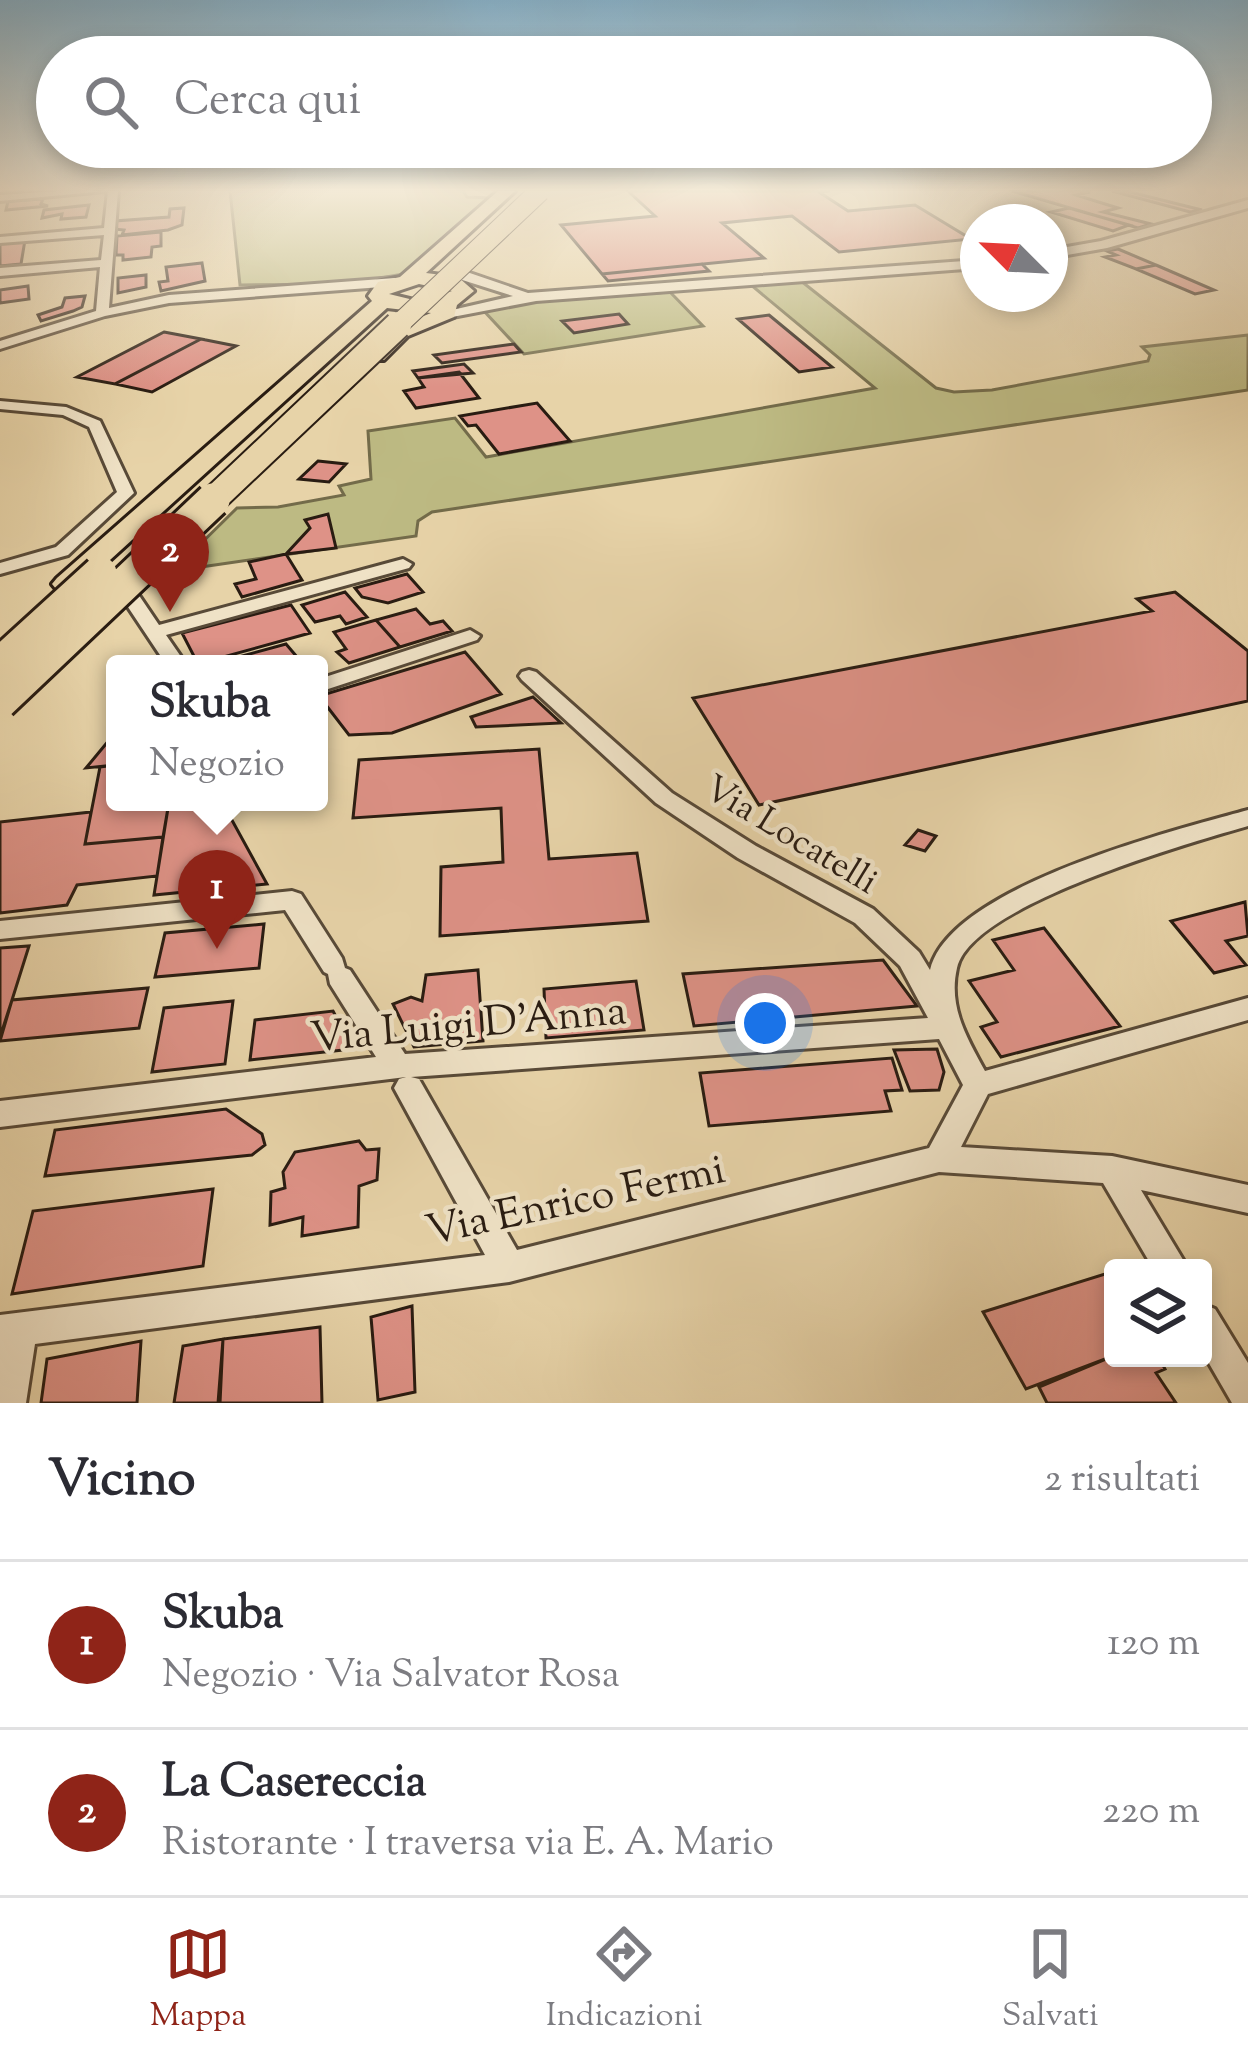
<!DOCTYPE html>
<html lang="it">
<meta charset="utf-8">
<style>
body{margin:0;font-family:"Sorts Mill Goudy",serif;background:#f2f2f3;color:#2b2b33}
.controls{position:absolute;right:36px;bottom:36px;display:grid;overflow:hidden;border-radius:12px;box-shadow:0 6px 18px #0003}
.controls button{width:108px;height:108px;display:grid;place-items:center;padding:0;border:0;border-bottom:3px solid #e1e1e2;background:#fff;color:#2b2b33;font:60px sans-serif}
.compass{position:absolute;left:960px;top:204px;width:108px;height:108px;border-radius:50%;background:#fff;box-shadow:0 6px 18px #0003;rotate:294deg}
.you{position:absolute;left:765px;top:1023px;width:42px;height:42px;margin:-30px;border:9px solid #fff;border-radius:50%;background:#1a73e8;box-shadow:0 0 0 18px #1a73e833}
.badge{display:grid;place-items:center;width:78px;height:78px;border-radius:50%;background:#8f2418;color:#fff;font-size:39px;font-weight:700}
.pin{position:absolute;translate:-50% -99px;filter:drop-shadow(0 3px 6px #0008)}
.pin::after{content:'';position:absolute;top:63px;width:42px;height:36px;background:inherit;clip-path:polygon(0 0,100% 0,50% 100%)}
.popup{position:absolute;left:106px;top:655px;width:222px;height:156px;box-sizing:border-box;display:grid;place-content:center;border-radius:12px;background:#fff;filter:drop-shadow(0 3px 9px #0005);font-size:39px;white-space:nowrap;color:#7c7c81}
.popup b{font-size:45px;color:#2b2b33}
.popup::after{content:'';position:absolute;left:50%;top:100%;margin-left:-24px;border:24px solid transparent;border-top-color:#fff}
.list{margin:0;padding:0;list-style:none}
h2{display:flex;justify-content:space-between;align-items:center;height:156px;margin:0;padding:0 48px;font-size:51px}
h2 small{font-size:39px;font-weight:400;color:#7c7c81}
.list li{display:grid;grid-template-columns:78px 1fr auto;gap:36px;align-items:center;box-sizing:border-box;height:168px;padding:0 48px;border-top:3px solid #e1e1e2}
.list b{display:block;font-size:45px;white-space:nowrap}
.list p{margin:0;font-size:39px;white-space:nowrap;color:#7c7c81}
.list em{font-size:39px;font-style:normal;color:#7c7c81}
.icon{flex:none;width:66px;height:66px;fill:none;stroke:currentColor;stroke-width:2;stroke-linecap:round;stroke-linejoin:round}
.map{position:relative;flex:none;width:1248px;height:1403px;overflow:hidden}
.search{position:absolute;background:#fff;box-shadow:0 6px 18px #0003;left:36px;right:36px;top:36px;height:132px;display:flex;align-items:center;gap:30px;box-sizing:border-box;padding:0 42px;border-radius:66px;color:#7c7c81;font-size:45px}
.sheet{height:492px;background:#fff}
nav{display:flex;justify-content:space-around;align-items:center;box-sizing:border-box;height:168px;border-top:3px solid #e1e1e2;background:#fff;font-size:33px;color:#7c7c81}
nav a{display:grid;justify-items:center;gap:6px}
nav .on{color:#8f2418}
.map>svg:first-child{display:block}
</style>
<div class="map">
<svg width="1248" height="1403" viewBox="0 0 1248 1403">
<rect width="100%" height="100%" fill="#e7d3a8"/>
<filter id="stains"><feTurbulence type="fractalNoise" baseFrequency=".00167" numOctaves="4"/><feColorMatrix values="0 0 0 0 .2 0 0 0 0 .09 0 0 0 0 .02 0 0 0 .5 -.17"/></filter>
<radialGradient id="worn" r=".72"><stop offset=".6" stop-color="#630" stop-opacity="0"/><stop offset="1" stop-color="#630" stop-opacity=".3"/></radialGradient>
<path fill="#bdba83" stroke="#736b4a" stroke-width="3" d="M230,191h233l4,6 27,1 -91,76 -56,10 -107,1z
M801,281l135,107 18,4 38,-2 156,-29 2,-6 -8,-8 106,-12v55l-816,122 -14,9 -2,15 -243,35 64,-63 41,-1 66,-12 -5,-9 32,-7 -3,-48 87,-13 31,39 389,-69 -124,-103z
M670,292l33,34 -179,28 -40,-43 38,-9z"/>
<path fill="#de9287" stroke="#291c12" stroke-width="3" d="M628,191h202l-11,1 29,19 67,-6 56,34 -132,13 -47,-36 -70,7 42,35 -162,16 -41,-49 94,-9z
M1012,191h74l4,1 -14,3 42,13 -15,4 48,12 -13,4z
M1112,191h14l76,19 -12,2z
M43,199l-2,5 7,2 -42,4 2,-9z
M89,205l-3,12 -25,2 1,-5 -20,4 2,-8z
M184,208l-2,17 -14,5 -46,5 2,-5 -10,-1 1,-8 54,-4 1,-8z
M1069,208l60,17 -16,6 -62,-19z
M161,232v14l-9,1 -1,10 -28,3v-5h-7l1,-19z
M25,240l-4,24 -21,2v-23z
M1118,249l38,16 -20,4 -31,-12 11,-2 -9,-4z
M202,263l3,18 -44,10 -2,-9 9,-1 -2,-14z
M702,264l7,7 -101,10 -6,-7z
M1156,265l58,25 -19,4 -59,-25z
M146,275v12l-28,6v-15z
M28,286l1,13 -29,4v-13z
M85,296l-3,11 -9,4 -32,10 -3,-6 24,-8 3,-9z
M619,314l9,10 -54,9 -12,-12z
M769,315l63,52 -33,5 -61,-53z
M164,332l37,7 -86,45 -38,-7z
M201,339l35,7 -84,46 -37,-8z
M514,344l7,8 -79,11 -8,-8z
M464,364l9,9 -55,5 -5,-7z
M459,372l20,26 -63,10 -12,-17 20,-4 -6,-9z
M537,403l33,38 -71,13 -23,-29 -8,1 -8,-10z
M318,461l28,3 -17,18 -30,-3z
M328,514l8,34 -50,6 24,-26 -5,-8z
M286,554l16,26 -60,17 -7,-13 21,-5 -7,-17z
M407,574l16,18 -35,11 -26,-6 -7,-9z
M345,592l22,25 -21,7 -6,-8 -25,6 -13,-17z
M1175,592l73,59v50l-489,104 -66,-107 459,-87 -15,-12z
M291,605l19,28 -112,31 -16,-31z
M416,609l14,15 13,-3 9,10 -52,16 -24,-27z
M376,620l24,27 -51,16 -12,-11 9,-3 -12,-17z
M286,644l17,20h-65l-3,-6z
M465,652l36,42 -109,39 -43,2 -30,-39z
M533,697l28,26 -85,4 -5,-10z
M115,733v32l-29,3z
M539,749l10,110 88,-6 11,68 -208,15 1,-69 62,-5 -2,-54 -148,10 6,-58z
M115,765v37h54l-6,35 -78,7 15,-77z
M169,802h53l45,82 -113,11z
M91,812l-6,32 78,-7 -6,39 -80,9 -10,20 -67,8v-91z
M918,830l18,6 -11,15 -20,-6z
M1245,902l3,34 -22,5 20,24 -32,8 -43,-52z
M264,924l-5,44 -104,9 10,-44z
M1044,928l76,98 -119,31 -20,-30 16,-5 -28,-41 45,-11 -21,-30z
M29,946l-17,54 -12,37v-89z
M883,960l34,46 -223,20 -11,-52z
M478,970l5,71 -69,6 -21,-43 18,-7 11,4 4,-26z
M636,981l8,49 -98,8 -2,-49z
M148,988l-9,40 -139,13 12,-41z
M233,1001l-8,63 -73,8 12,-64z
M333,1011l20,38 -103,11 5,-40z
M937,1049l7,23 -5,18 -29,1 -16,-41z
M892,1058l10,32 -17,1 6,20 -182,15 -9,-53z
M226,1109l36,25 3,11 -13,10 -207,21 10,-46z
M359,1141l7,9 13,-1 -2,31 -18,6 -1,41 -56,9 1,-19 -33,8 1,-33 14,-4 -2,-16 12,-20z
M213,1189l-10,77 -191,28 21,-83z
M1105,1274l8,12v70l-87,33 -43,-77z
M412,1306l3,86 -37,8 -7,-83z
M320,1327l2,76h-102l3,-64z
M223,1339l-5,64h-44l9,-57z
M141,1341l-4,62h-96l6,-44z
M1113,1356l46,2 6,11 -9,4 20,30h-129l-8,-16z"/>
<g fill="none" stroke-linecap="round" stroke-linejoin="round">
<defs>
<path id="minor" d="M60,191h45l-105,10v-6z
M108,191h10l-9,117 60,-13 226,-17 6,4 -6,4 -226,17 -64,13 -105,33v-8l96,-30 4,-44 -100,9v-8l101,-8 3,-25 -104,8v-6l104,-9z
M0,401l66,6 34,14 34,72 -66,62 -68,19v-11l56,-16 61,-55 -28,-65 -26,-12 -63,-6z
M403,559l9,5 -3,4 -243,67 20,29h-20l-46,-69 2,-4h14l23,34z
M470,630l10,6 -3,4 -158,52v-13z
M529,670l7,2 136,121 84,53 117,63 46,43 11,18c19,-83 242,-139 318,-160v16c-59,17 -277,79 -291,142 -9,39 10,70 28,103l263,-73v22l-260,74 -27,53 151,9 136,29v28l-107,-23 47,78h-35l-50,-85 -164,-11 -430,110 -474,62 -9,59h-26v-88l485,-60 -91,-167 5,-9 7,-2 -406,50v-26l376,-44 -46,-73 -2,-10 -4,-2 -39,-62 -285,29v-18l292,-30 9,3 41,64 3,10 5,2 55,84 523,-36 -28,-52 -45,-43 -117,-65 -82,-55 -134,-123 -3,-4 3,-4zM939,1039l24,46 -34,63 -412,102 -98,-171 -8,-2z
M1203,1304l12,5 33,54v40h-16l-29,-50z"/>
<path id="tertiary" d="M1248,200v8l-141,40 -57,10v-8l51,-9z
M978,260v8l-442,33 -89,17 -8,-5 74,-17 -57,-18v-6l5,-2 67,23z"/>
<path id="primary" d="M498,191h17l-89,82 32,4 16,14 -17,14 -3,12 -46,19 -24,24h-16v-10l26,-22 37,-15 -44,-5 -310,282h-20l-5,-6 5,-6 315,-277 -4,-5 10,-14 22,-5zM419,284l33,7 -30,11 -33,-8z"/>
</defs>
<use href="#minor" stroke="#584a38" stroke-width="6"/>
<use href="#tertiary" stroke="#584a38" stroke-width="6"/>
<use href="#primary" stroke="#291c12" stroke-width="6"/>
<use href="#minor" fill="#efe2c6" fill-rule="evenodd"/>
<use href="#tertiary" fill="#efe2c6" fill-rule="evenodd"/>
<use href="#primary" fill="#e7d3a8" fill-rule="evenodd"/>
<defs>
<path id="trunk-bridge-far2" d="M395,328l145,-137"/>
<path id="trunk-bridge-far1" d="M210,503l188,-178"/>
<path id="trunk-bridge" d="M0,664l100,-91
M0,702l213,-202"/>
</defs>
<use href="#trunk-bridge-far2" stroke="#291c12" stroke-width="22" stroke-linecap="butt"/>
<use href="#trunk-bridge-far1" stroke="#291c12" stroke-width="30" stroke-linecap="butt"/>
<use href="#trunk-bridge" stroke="#291c12" stroke-width="39" stroke-linecap="butt"/>
<use href="#trunk-bridge-far2" stroke="#e7d3a8" stroke-width="20"/>
<use href="#trunk-bridge-far1" stroke="#e7d3a8" stroke-width="26"/>
<use href="#trunk-bridge" stroke="#e7d3a8" stroke-width="33"/>
</g>
<linearGradient id="sky" x2="0" y2="1"><stop stop-color="#87b5d0"/><stop offset="0.49" stop-color="#f4ebd8"/><stop offset="1" stop-color="#f4ebd8" stop-opacity="0"/></linearGradient>
<rect width="1248" height="387" fill="url(#sky)"/>
<g text-anchor="middle" stroke-width="9" stroke-linejoin="round" paint-order="stroke">
<g font-size="36" fill="#291c12" stroke="#efe2c6">
<text transform="translate(792 833) rotate(31)" y="13">Via Locatelli</text>
</g>
<g font-size="42" fill="#291c12" stroke="#efe2c6">
<text transform="translate(468 1022) rotate(-5)" y="15">Via Luigi D'Anna</text>
<text transform="translate(575 1198) rotate(-12)" y="15">Via Enrico Fermi</text>
</g>
</g>
<rect width="100%" height="100%" filter="url(#stains)"/>
<rect width="100%" height="100%" fill="url(#worn)"/>
</svg>
<div class="controls">
<button><svg class="icon" aria-label="layers" viewBox="0 0 24 24"><path d="M12 4l9 5-9 5-9-5zM3 14l9 5 9-5"/></svg></button>
</div>
<svg class="compass" viewBox="-18 -18 36 36"><path d="M0-13l5 13h-10z" fill="#e53935"/><path d="M0 13l5-13h-10z" fill="#7c7c81"/></svg>
<div class="you"></div>
<div class="pin badge" style="left:217px;top:949px">1</div>
<div class="popup"><b>Skuba</b>Negozio</div>
<div class="pin badge" style="left:170px;top:612px">2</div>
<div class="search"><svg class="icon" aria-label="search" viewBox="0 0 24 24"><circle cx="10" cy="10" r="6"/><path d="M15 15l6 6"/></svg>Cerca qui</div>
</div>
<section class="sheet">
<h2>Vicino<small>2 risultati</small></h2>
<ul class="list">
<li><span class="badge">1</span><div><b>Skuba</b><p>Negozio · Via Salvator Rosa</p></div><em>120 m</em></li>
<li><span class="badge">2</span><div><b>La Casereccia</b><p>Ristorante · I traversa via E. A. Mario</p></div><em>220 m</em></li>
</ul>
</section>
<nav>
<a class="on"><svg class="icon" aria-label="map" viewBox="0 0 24 24"><path d="M3 6l6-2 6 2 6-2v14l-6 2-6-2-6 2zM9 4v14M15 6v14"/></svg>Mappa</a>
<a><svg class="icon" aria-label="directions" viewBox="0 0 24 24"><path d="M12 3l9 9-9 9-9-9zM9 14v-3h6M13 9l2 2-2 2"/></svg>Indicazioni</a>
<a><svg class="icon" aria-label="saved" viewBox="0 0 24 24"><path d="M7 4h10v16l-5-4-5 4z"/></svg>Salvati</a>
</nav>
